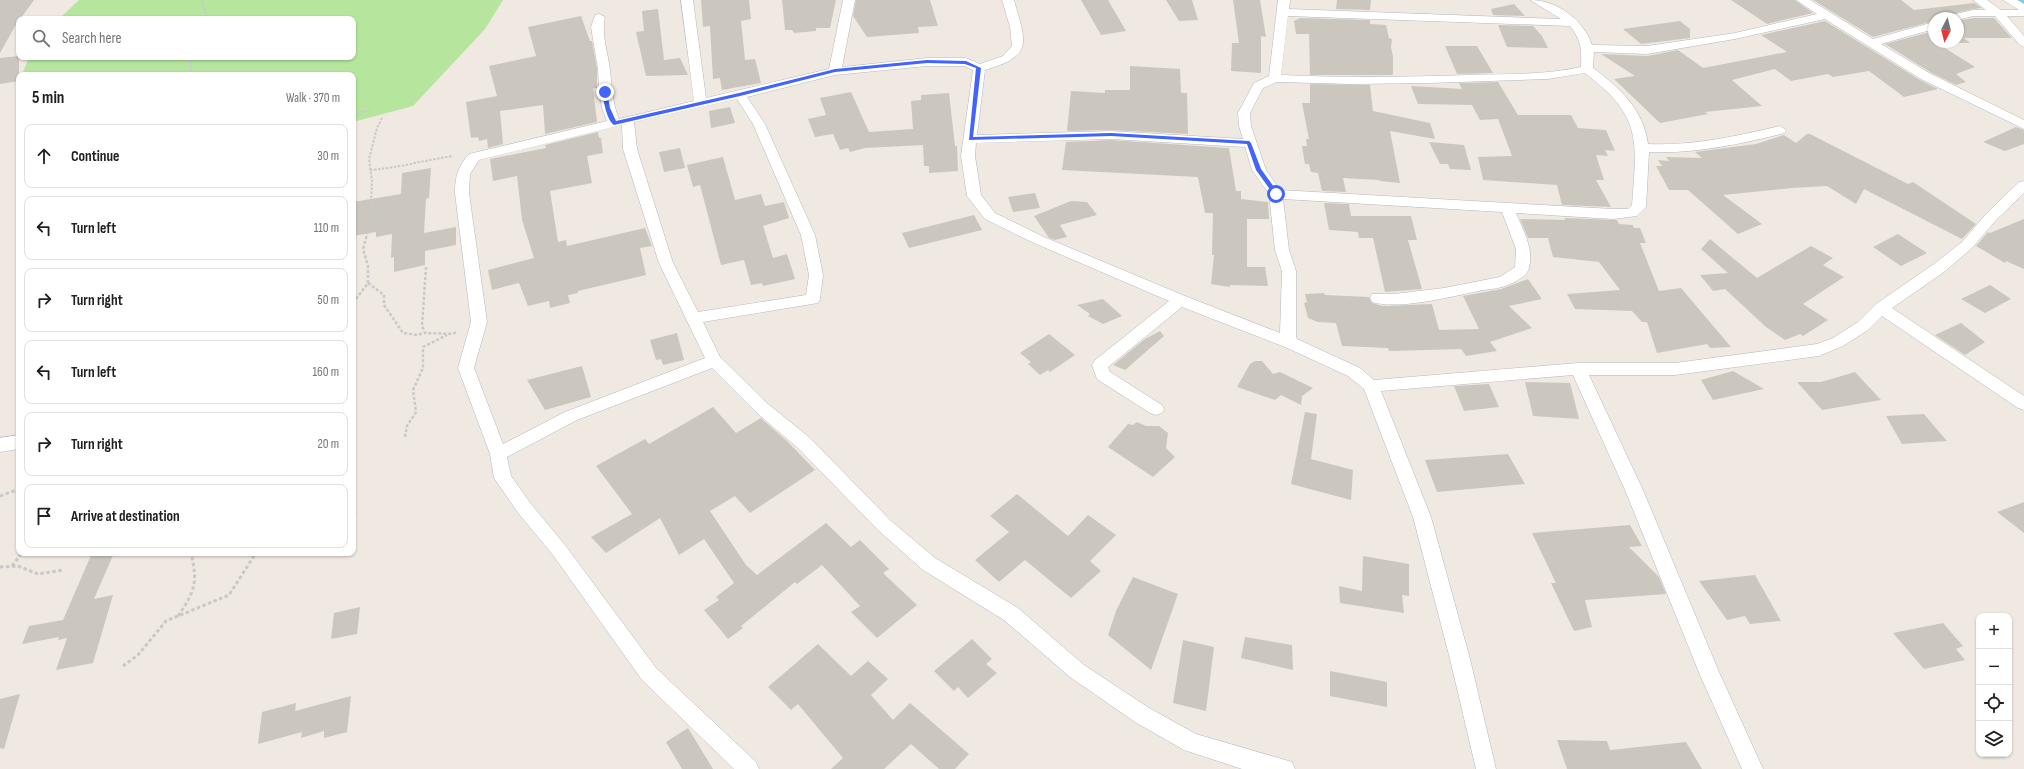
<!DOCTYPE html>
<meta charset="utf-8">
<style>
body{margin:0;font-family:"Sofia Sans Condensed",sans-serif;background:#f6f6f6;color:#202124}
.controls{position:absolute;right:12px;bottom:12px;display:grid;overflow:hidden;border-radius:8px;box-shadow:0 1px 3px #0004}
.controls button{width:36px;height:36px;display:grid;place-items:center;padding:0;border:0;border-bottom:1px solid #e0e0e0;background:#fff;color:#202124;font:20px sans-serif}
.compass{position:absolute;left:1928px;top:12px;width:36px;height:36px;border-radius:50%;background:#fff;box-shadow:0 1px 3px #0004;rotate:187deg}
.stop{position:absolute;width:12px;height:12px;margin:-9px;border:3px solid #4264fb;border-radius:50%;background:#fff}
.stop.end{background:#4264fb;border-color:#fff;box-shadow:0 1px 4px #0008}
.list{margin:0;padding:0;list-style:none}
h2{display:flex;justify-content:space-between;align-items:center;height:52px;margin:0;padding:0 16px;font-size:17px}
h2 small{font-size:13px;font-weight:400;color:#757577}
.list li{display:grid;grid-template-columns:26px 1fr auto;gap:12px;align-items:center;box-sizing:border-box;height:64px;margin:0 8px 8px;padding:0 8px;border:1px solid #e0e0e0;border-radius:8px}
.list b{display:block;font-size:15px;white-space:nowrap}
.list em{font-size:13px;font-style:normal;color:#757577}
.icon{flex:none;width:22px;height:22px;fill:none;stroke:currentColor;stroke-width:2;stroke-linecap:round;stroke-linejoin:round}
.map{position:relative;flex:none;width:2024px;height:769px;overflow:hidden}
.search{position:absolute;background:#fff;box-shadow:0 1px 3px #0004;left:16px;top:16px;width:340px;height:44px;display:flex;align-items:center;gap:10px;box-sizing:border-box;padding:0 14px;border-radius:8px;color:#757577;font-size:15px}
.panel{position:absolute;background:#fff;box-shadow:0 1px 3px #0004;left:16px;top:72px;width:340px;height:484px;border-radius:8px}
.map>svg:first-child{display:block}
</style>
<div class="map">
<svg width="2024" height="769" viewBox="0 0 2024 769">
<rect width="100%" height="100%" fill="#efe9e1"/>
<path fill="#b6e59e" d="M79,0h424l-18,29 -72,77 -60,16v-47h-331l7,-18h324v-38h-294z"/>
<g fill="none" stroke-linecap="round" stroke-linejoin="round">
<path stroke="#75cff0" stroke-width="4.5" d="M2021,0l3,2"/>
</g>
<path fill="#cbc7bf" d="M0,0h34l-13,18 -2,1 -19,34z
M701,0h48l2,19 -10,2 4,39 10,-1 6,24 -39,7 -2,-12 -7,1 -3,-53 -7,1z
M782,0h54l-6,28h-14v3l-22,2 -2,-3h-7z
M856,0h74l8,26 -20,1 1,6 -52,4 -14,-21z
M1081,0h27l18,31 -25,4z
M1166,0h26l6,20 -19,1z
M1233,0h27l6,37 -5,-1v37l-30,-2 1,-28h7z
M1337,0h34l-1,10 -34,-1z
M1731,0h64l18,13 -46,11z
M1813,0h88l13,10 60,-7 8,5 -9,1 -26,6 -3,3h-10v3l-61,16z
M1514,4l11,12 -32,-1 -2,-6z
M658,9l6,51 16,-2 8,17 -42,1 -10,-44 8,-1 -2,-20z
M581,16l9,25h2l5,28v19h-4l4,34 -52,12 -2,-29 -43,6 3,33 -15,4 -1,-9 -8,2 -1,-4 -7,1 -5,-36 31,-6 -8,-30 47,-10 -8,-29z
M1300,18l70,2v4l16,1 3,13 3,1 -1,8 2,10v18h-83l-1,-41h-13l-2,-13z
M1973,18h21l18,20h-48l6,5h-33l38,24 -19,7 10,8 -10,3 -26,-13 -45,-28 49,-13v11h24v-21z
M1680,21l10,8v9l-49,6 -18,-15z
M1825,21l95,59 18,9 -34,8 -35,-26 -36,6 -5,-3 -37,7 -16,-12 -43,11 30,26 -57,6 3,2 -48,9 -46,-44 21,-3 -34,-22 46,2 31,-6 25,18 84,-16 -26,-17z
M1498,25l35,1 9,10 6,12 -41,-1z
M1445,46h32l16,27 -36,1z
M19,56v25l-19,3v-26z
M1130,66l50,3 1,24h6l1,41 -77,-4 -44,1 4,-40 34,2v-3h25z
M1498,82l20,33h53l7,13 28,2 9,21 -10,-1 3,6 -12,-1 8,25h-8l15,27 -49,-2 -5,-20 -74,-5 -5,-23 34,-1 -14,-37 -18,1 -8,-15 -54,-1 -7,-18 51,3 -3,-6z
M1310,84l60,1 3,26 57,12 5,16 -45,-8 10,52 -20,-2 -1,-1 -36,-2 3,14 -24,-1 -4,-18 -7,-1 -2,-8h-4l-3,-18h5l-1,-7h3l-7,-36h8z
M851,92l18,40 44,-3 -2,-28 10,-1v-5l28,-2 6,53h2l1,25 -29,2v-7h-5l-1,-21 -58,3 -15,4 -2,-4 -8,2 -7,-16 -18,3 -7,-18 18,-4 -6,-17z
M730,107l5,16 -24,5 -2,-17z
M2016,127l8,3v14l-19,7 -22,-9z
M598,132l1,6h2l2,15 -16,3 5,27 -42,8 8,51 8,-2 1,6 78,-18 7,18 -12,2 6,27 -68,16v2l-10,2 2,8 -20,5 -1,-7 -21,5 -9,-23 -27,7 -4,-20 46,-12 -12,-38 -5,-44 -24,5 -3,-22 56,-11 -1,-3z
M1807,134h3l98,50 5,-2 63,42 -14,15 -98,-50 -8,15 -29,-18 -35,2 -69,7 39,29 -24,10 -50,-44h-19l-13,-24h6l-4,-6 11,1 -3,-4 36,1 -7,-6 61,-8 28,-9 12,8z
M1111,140l118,8 7,43h5v8l27,3 1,17h-22v48h18l3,19 -38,-1v2l-19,-3 3,-29h-2l1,-42h-8l-7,-36 -136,-7 4,-28z
M1429,142l35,3 7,25 -21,-1 -2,-5h-8z
M680,148l5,20 -21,4 -5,-20z
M723,157l12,43 26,-6 4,12 19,-4 5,16 -26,8 10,32 14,-4 8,25 -32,7 -1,-3 -11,2 -7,-25 -23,5 -21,-80 -7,2 -6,-22z
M431,168l-2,30 -3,1 -2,34 32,-6v18l-31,6v14l-31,7v-15l-3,1 1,-24 -16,3v-5l-23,4v-34l48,-8 1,-21z
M1035,193l5,15 -27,4 -5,-15z
M1071,201l16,1 10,13 -37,10 7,12 -12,3 -6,-2 -15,-22z
M1324,203l25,1 2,12h60l6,24h-9l14,49 -37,3 -12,-54h-14l-1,-6 -29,-2z
M974,215l8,15 -73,18 -7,-15z
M1565,218l52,2 2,4 14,1 1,3h6l6,15h-6l19,48 22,-3 50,59 -21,1 -3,-4 -50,9 -10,-31h-5l-10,-11 -57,-2 -8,-15 53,-4 -21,-28 -46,-5 -5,-19h-20l-8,-19 45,1z
M2024,219v50l-18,-8 -1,2 -29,-17 12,-14 2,1z
M1898,234l29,19 -26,13 -28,-19z
M1710,239l47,39 54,-32 22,12 -10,7 21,12 -41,27 25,16 -25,16 -3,-2 -15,6 -19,-13 -41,-38 -12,2 -13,-16 28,-2 -27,-24z
M1528,279l14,20 -33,7 23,22 -42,14 7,9 -31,5 -5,-7 -72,2 -1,-3 -46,-2 -6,-23 -18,-1 -10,-4 -4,-15 3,-1 -2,-8 19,-1 1,2 44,2 3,6 11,3 49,-2 7,26 40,-1 -16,-33 38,-7z
M1990,285l21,14 -26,14 -24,-14z
M1103,299l19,17 -19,8 -15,-8 2,-2 -13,-9z
M1961,323l24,19 -20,13 -30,-20z
M1160,331l4,5 -39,34 -12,-5 32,-26z
M677,333l7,27 -21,5 -2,-6 -5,1 -6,-20z
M1049,334l26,21 -25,17 -2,-2 -8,5 -12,-11 3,-2 -11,-9z
M1255,361h7l11,13 7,-2 33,16 -11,8 -1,9 -20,-10 -6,5 -38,-13 13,-23z
M582,366l9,31 -46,13 -18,-30z
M1733,371l31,18 -51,11 -12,-20z
M1855,372l26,28 -59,10 -25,-28h24z
M1525,382l45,1 9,36 -46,-3z
M1489,384l10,23 -35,4 -10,-25z
M713,407l23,26 25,-15 26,23 28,29 -65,43 -15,-17 -25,15 36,54 11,10 69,-52 25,24 9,-7 29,29 -6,4 34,32 -40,33 -26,-26 9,-6 -38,-41 -25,19 -2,-2 -54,44 2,2 -15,11 -24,-29 15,-10 -3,-3 18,-14 -30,-44 -25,16 -19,-37 -54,35 -15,-16 41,-23 -36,-48 49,-27 4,5z
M1305,412l12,2 -6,45 42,11 -2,30 -60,-16z
M1924,414l23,27 -45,3 -16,-28z
M1137,422l9,4h13l9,7 -2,15 9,9 -22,20 -45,-30 20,-23 5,1z
M1508,454l17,30 -88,8 -12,-32z
M1017,494l51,42 20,-21 28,20 -26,26 11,10 -30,27 -46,-38 -26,22 -24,-22 34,-28 -19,-16z
M2024,502v31l-27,-21z
M1630,525l12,21 -13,1 30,30 7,17 -81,6 7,27 -18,4 -23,-48h5l-24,-50z
M92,553h22l-20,46 19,-4 -20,68 -37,7 11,-32 -9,2 1,-3 -37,7 7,-18 34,-6z
M1363,556l46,8v32l-7,-1 2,18 -64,-10 -1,-17 23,5z
M1755,575l26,46 -31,3 -5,-8 -18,4 -28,-39z
M1133,577l45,17 -27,76 -43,-35 8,-24z
M360,607l-3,27 -26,5 3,-26z
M1943,623l20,23 -7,3 9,11 -41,9 -31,-36z
M1245,637l47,8 1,25 -52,-12z
M972,639l20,20 -6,5 11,9 -29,25 -10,-11 -4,4 -20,-20z
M1183,640l31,7 -8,64 -33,-8z
M818,644l33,32 17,-15 20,18 -17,16 22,25 17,-17 59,51 -14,15h-16l-28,-25 -27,25h-53l12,-11 -45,-54 -7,6 -23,-23z
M1330,671l57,11v25l-57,-11z
M20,694l-16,55 -4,-1v-49z
M351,696l-4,36 -23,6v-7l-23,7 1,-6 -44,12 4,-32 34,-9 -1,8z
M688,728l25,41h-31l-16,-27z
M1557,740l50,1 3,9 76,-8 16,27h-135z"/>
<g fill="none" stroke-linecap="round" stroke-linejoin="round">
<defs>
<path id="street" d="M681,0h12l13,98 123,-29 14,-69h12l-13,67 85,-9h39l14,6 23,-8 9,-10 -2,-19 -8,-27h12c12,43 20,56 -29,70l-8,65 134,-4 132,8 -4,-13 -1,-13 16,-30 15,-7 9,-76h12l-1,9 272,10 -31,-19c27,0 53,19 62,45l55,1 88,-13 82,-19 -21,-14h14l63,39 61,-17v7l-53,15 48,29 95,47v9l-103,-50 -96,-60 -90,20 -88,15 -53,-2 -1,16c26,19 51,42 55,76 45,2 89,-8 132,-18l6,4 -1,3c-45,11 -90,21 -136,19l-3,55 -9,9 -24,3 -97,-6c7,17 18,36 13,55 -1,7 -15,15 -21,17 -9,4 -20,4 -30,6 -28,6 -79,19 -106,11l-2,-4 2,-4h22l50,-6 56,-11 15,-10 1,-18 -14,-37 -219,-13 6,51 7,21v66l1,2 63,29 14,12 204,-17h97l142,-19 16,-6 25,-16 18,-18 58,-40 28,-22 24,-28 33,-32 5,-1v12l-28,27 -24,28 -28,24 -52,36 132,88v14l-6,-2 -136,-92 -14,14 -25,16 -24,10 -144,19h-86l54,115 76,182 44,97h-21l-42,-94 -75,-185 -52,-115 -192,16 50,126 39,142 26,110h-20l-26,-110 -37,-142 -49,-128 -16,-13 -63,-29 -103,-40 -74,60 2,5 52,33 2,4 -2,4 -6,2 -6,-2 -53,-34 -5,-14 2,-4 75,-60 -135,-58 -49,-24 -18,-23 -6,-40 12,-86 -9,-4h-37l-92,9 -88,22 18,27 50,111 8,40 -3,24 -2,4 -115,19 17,35 48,47 42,34 80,82 45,38 83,50 66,57 65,43 47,26 96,28 3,7h-53l-58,-19 -49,-28 -65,-45 -66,-57 -81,-50 -45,-40 -80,-82 -42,-36 -44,-44 -135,52 -70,37 4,19 20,28 34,41 91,123 100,94 3,7h-25l-92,-89 -89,-125 -34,-41 -25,-36 -4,-24 -32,-86 13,-46 -16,-129c0,-16 3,-27 14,-39l138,-33 -5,-13 -3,-16 -1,-23 -7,-42 4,-12 4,-1 6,3c-4,18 3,35 5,53 2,17 2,32 9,49l75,-18zM1288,16l282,10c11,13 12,25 11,41 -36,8 -75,7 -112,8 -62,2 -125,3 -188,0zM1585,73c57,43 52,67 47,132l-4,4h-15l-333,-19 -14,-20 -15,-44 -1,-13 13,-25 14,-6 75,2 77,-1 119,-4zM737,99l16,25 48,111 8,40 -3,20 -108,17 -25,-49 -36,-114 -3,-27zM622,125l1,24 36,114 46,95 -140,54 -62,32 -29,-76 13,-46 -18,-129 1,-19 9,-14zM1111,139l134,8 7,23 17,24 6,56 7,21 -2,62 -95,-37 -141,-59 -49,-24 -14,-18 -6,-39 1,-13z
M1973,0h14l14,10h18l-16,-10h14l7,4v12h-17l17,20v11l-4,-2 -25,-29h-22l-15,4v-2h-13l2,-2 26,-6h13z
M19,435v14l-19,3v-14z"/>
</defs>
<use href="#street" stroke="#b4b7c1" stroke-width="1"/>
<path stroke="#c9c9c9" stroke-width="2" stroke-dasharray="2.5 1.5" stroke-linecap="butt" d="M202,0l4,16 -2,3
M190,75l1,-18
M353,114l17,-4
M370,170c28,-2 55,-10 83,-14
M371,206l1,-25 -3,-22 8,-31 5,-10"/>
<path stroke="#c9c9c9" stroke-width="2.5" stroke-dasharray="3 2" stroke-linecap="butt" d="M426,267l-4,59 3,7 27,1 5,-2
M368,283v-17l-5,-17 8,-29v-15
M353,303l15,-20 16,12v10l19,28 14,2 8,-2
M405,437l2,-11 9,-14 -3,-22 10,-22v-21l24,-12"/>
<path stroke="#c9c9c9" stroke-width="3" stroke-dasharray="3.5 2.5" stroke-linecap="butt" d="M0,496l19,-7
M353,514l5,-2
M12,566l10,-13
M0,567l18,-1 20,8 25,-4
M178,616c17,-25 20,-33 13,-63
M123,666l15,-11 28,-34 63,-26 25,-39 5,-3"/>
<use href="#street" fill="#fff" fill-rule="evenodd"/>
</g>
<path fill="#4264fb" d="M927,60l39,1 15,7 -8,69 138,-4 138,8 2,2 10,26 18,25 -5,1 -18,-25 -9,-26 -136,-8 -142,4 7,-72 -11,-4 -38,-1 -92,9 -95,24 -126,29c-8,-6 -10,-24 -12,-33l3,-2 2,2 3,16 6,13 123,-28 96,-24z"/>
</svg>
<div class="controls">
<button>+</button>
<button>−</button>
<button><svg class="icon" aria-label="locate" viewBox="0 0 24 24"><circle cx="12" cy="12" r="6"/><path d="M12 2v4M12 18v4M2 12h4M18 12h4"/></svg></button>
<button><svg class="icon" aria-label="layers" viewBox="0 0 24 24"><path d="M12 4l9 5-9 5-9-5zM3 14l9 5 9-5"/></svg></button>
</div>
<svg class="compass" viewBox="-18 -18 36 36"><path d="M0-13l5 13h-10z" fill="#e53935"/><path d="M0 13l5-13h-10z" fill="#757577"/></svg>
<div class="stop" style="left:1276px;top:194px"></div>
<div class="stop end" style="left:605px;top:92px"></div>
<div class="search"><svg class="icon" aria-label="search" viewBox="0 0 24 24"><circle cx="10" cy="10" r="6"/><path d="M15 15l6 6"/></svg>Search here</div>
<section class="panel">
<h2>5 min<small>Walk · 370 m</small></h2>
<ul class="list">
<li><svg class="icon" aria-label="ahead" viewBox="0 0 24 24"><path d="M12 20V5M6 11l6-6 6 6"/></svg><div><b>Continue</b></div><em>30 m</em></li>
<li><svg class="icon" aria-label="left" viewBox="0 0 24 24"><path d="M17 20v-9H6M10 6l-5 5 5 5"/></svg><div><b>Turn left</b></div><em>110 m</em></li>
<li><svg class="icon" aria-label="right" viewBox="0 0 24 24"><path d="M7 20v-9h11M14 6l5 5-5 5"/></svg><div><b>Turn right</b></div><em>50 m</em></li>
<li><svg class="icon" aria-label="left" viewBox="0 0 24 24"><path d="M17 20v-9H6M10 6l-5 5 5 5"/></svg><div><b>Turn left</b></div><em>160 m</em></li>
<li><svg class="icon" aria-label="right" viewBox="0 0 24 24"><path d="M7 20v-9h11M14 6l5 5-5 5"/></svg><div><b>Turn right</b></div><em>20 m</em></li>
<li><svg class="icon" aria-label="arrive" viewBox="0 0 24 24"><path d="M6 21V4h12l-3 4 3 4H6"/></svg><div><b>Arrive at destination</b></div></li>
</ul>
</section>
</div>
